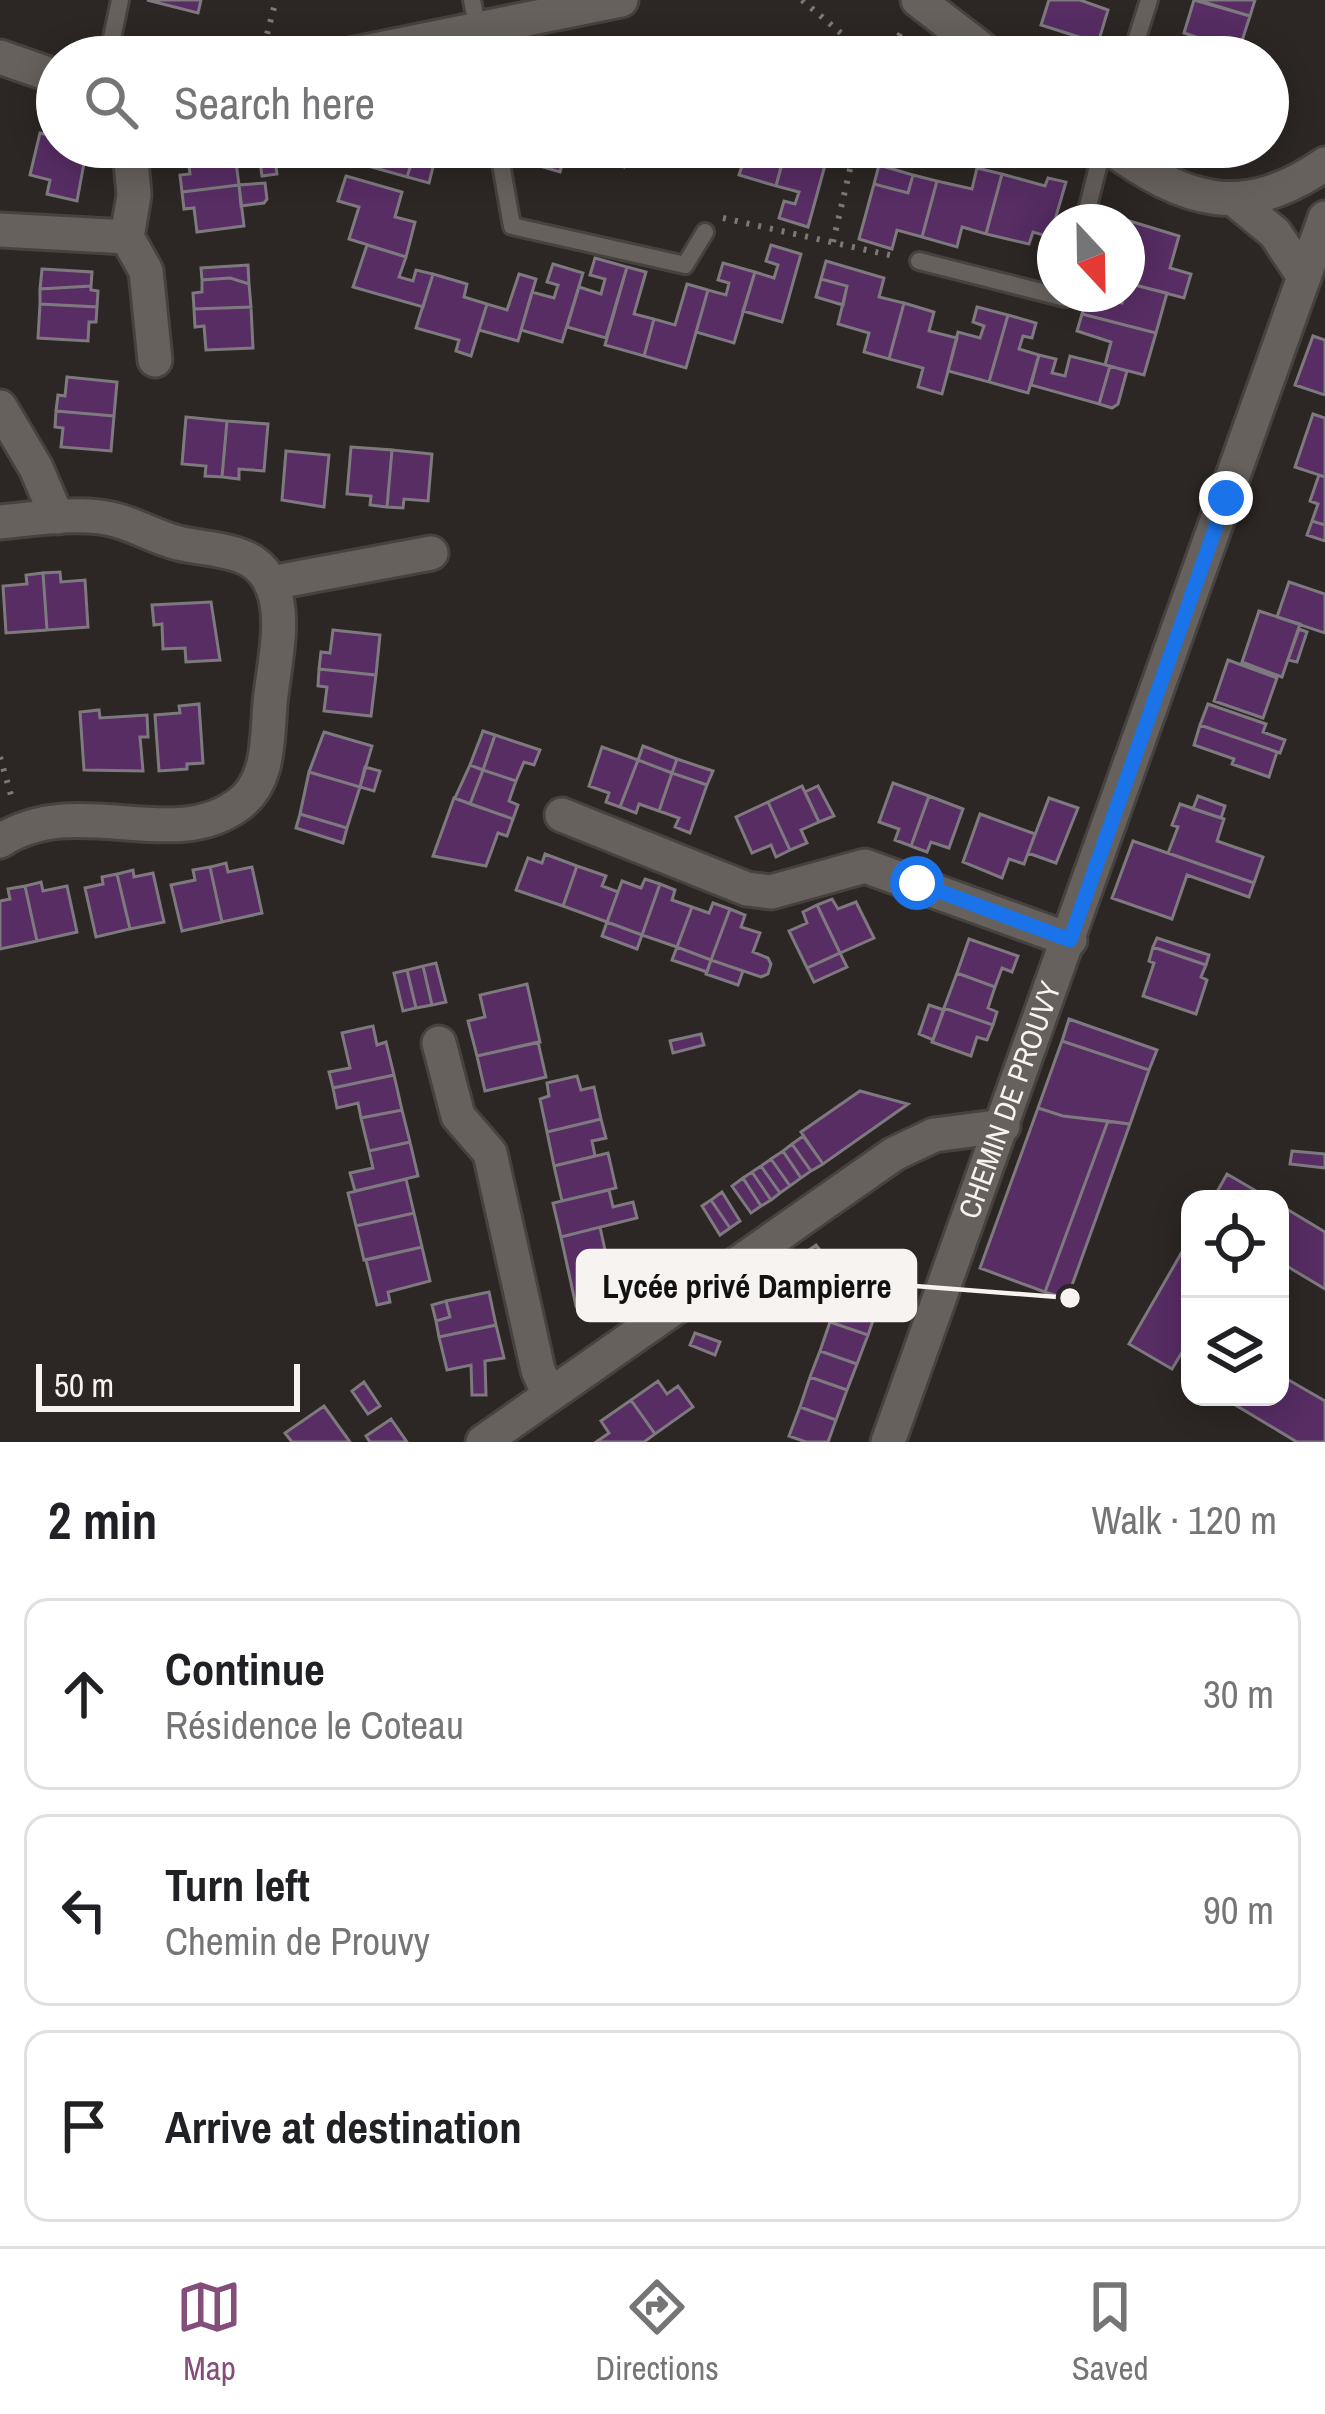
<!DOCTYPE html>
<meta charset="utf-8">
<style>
body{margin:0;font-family:"Archivo Narrow",sans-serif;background:#f6f6f6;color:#202124}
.controls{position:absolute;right:36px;bottom:36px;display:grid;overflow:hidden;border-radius:24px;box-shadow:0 6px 30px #0003}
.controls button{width:108px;height:108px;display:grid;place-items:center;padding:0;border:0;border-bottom:3px solid #e0e0e0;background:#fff;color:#202124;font:60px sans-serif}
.compass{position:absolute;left:1037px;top:204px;width:108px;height:108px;border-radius:50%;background:#fff;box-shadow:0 6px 30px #0003;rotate:158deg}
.scale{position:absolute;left:36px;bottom:30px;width:264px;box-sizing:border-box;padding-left:12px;border:6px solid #f6f3f0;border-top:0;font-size:33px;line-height:42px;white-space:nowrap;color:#f6f3f0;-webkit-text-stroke:9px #2c2724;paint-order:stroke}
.stop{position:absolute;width:36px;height:36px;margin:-27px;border:9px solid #1a73e8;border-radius:50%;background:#fff}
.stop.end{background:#1a73e8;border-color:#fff;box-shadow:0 3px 12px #0008}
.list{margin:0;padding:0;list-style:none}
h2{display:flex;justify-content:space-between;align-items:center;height:156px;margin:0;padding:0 48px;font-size:51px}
h2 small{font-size:39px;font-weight:400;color:#757577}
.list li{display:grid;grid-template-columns:78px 1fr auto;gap:36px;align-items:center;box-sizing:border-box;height:192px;margin:0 24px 24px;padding:0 24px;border:3px solid #e0e0e0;border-radius:24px}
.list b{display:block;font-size:45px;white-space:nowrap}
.list p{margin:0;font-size:39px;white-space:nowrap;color:#757577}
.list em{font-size:39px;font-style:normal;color:#757577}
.icon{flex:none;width:66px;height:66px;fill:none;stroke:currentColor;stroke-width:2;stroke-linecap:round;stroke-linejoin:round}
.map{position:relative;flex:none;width:1325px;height:1442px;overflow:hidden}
.search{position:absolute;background:#fff;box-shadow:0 6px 30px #0003;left:36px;right:36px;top:36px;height:132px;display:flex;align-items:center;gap:30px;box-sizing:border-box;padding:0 42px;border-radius:66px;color:#757577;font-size:45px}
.sheet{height:804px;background:#fff}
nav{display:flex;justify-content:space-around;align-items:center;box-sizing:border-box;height:168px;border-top:3px solid #e0e0e0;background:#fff;font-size:33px;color:#757577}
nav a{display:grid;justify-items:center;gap:6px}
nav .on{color:#834e79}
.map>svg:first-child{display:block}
</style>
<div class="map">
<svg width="1325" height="1442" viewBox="0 0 1325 1442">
<rect width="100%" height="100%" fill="#2c2724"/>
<path fill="#572d64" stroke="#7d797e" stroke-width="3" d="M147,0h54l-3,13z
M1049,0h31l28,10 -10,33 -57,-18z
M1194,0l56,16 -11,34 21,7h-53l4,-15 -27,-9z
M1197,0h58l-5,16z
M40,133l17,4v10h30l-10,54 -30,-7 3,-14 -20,-5z
M234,147l5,38 -57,7 -2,-17 10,-1 -3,-24z
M354,147h85l-4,12 -20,-7 -8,25 -57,-16z
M530,147h64l-3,11 -25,-7 -6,21 -34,-10z
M594,147h63l-2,7 -25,-7 -6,20 -33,-9z
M657,147h65l-3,12 -23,-7 -4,12 -37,-10z
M722,147h65l-11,39 -37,-11 3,-9 -23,-7z
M786,147l41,11 -19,69 -29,-9 5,-17 11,3 4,-12 -23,-6z
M786,147h45l-4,11z
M415,152l20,7 -6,24 -22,-6z
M274,153l3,21 -15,2 -3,-21z
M879,165l34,10 -5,18 -34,-9z
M977,168l25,6 -16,60 -24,-7 -5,20 -35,-10 15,-56 35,8z
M1002,174l43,12 3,-8 18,4 -16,55 -17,-5 -4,12 -43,-10z
M913,175l24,6 -15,56 -25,-7 -5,19 -33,-10 15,-55 34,9z
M346,176l56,16 -7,25 20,5 -9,35 -57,-18 10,-32 -21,-6z
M265,183l2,16 -3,4 -23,3 -2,-21z
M239,185l5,41 -47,6 -3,-24 -10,1 -2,-17z
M1123,219l56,17 -9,32 21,6 -7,24 -57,-15 8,-25 -8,-2v-34z
M367,245l39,12 -7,20 14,4 3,-11 17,4 -10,33 -70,-20z
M771,245l30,9 -19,68 -39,-11 12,-39 19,6 4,-13 -12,-4z
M595,258l32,9 -21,71 -39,-11 12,-40 22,7 4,-15 -15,-4z
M826,261l58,17 -5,19 25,6 -15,56 -25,-7 5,-19 -31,-9 9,-38 -26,-7z
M723,263l32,9 -21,71 -38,-11 12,-42 18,5 3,-12 -11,-3z
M553,264l30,9 -21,69 -41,-12 11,-38 22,6 4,-13 -11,-3z
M248,265l1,19 -19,-6 -28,2 -1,-12z
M627,267l19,5 -12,42 20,5 -10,37 -39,-11z
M42,269l50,3 -1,14 -51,3z
M433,274l34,10 -3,13 23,7 -16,52 -15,-5 3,-11 -43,-12z
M519,274l17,5 -18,62 -39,-11 8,-26 20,6z
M230,278l19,6 2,23 -57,2 -1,-16 9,-1v-12z
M821,279l26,7 -4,19 -27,-8z
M1127,283l40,10 -11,40 -74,-19 6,-19 34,8z
M687,284l21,6 -22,78 -42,-12 10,-37 21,6z
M91,286v4l7,1 -1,16 -57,-3v-15z
M904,303l30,9 -5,19 28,7 -15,56 -24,-7 5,-19 -34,-9z
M40,304l57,3 -1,15h-7l-1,19 -50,-3z
M251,307l2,41 -47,2 -2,-24 -9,1 -1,-18z
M977,307l31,8 -19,67 -41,-11 10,-39 22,6 4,-12 -11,-4z
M1082,314l74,19 -12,42 -39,-10 6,-23 -34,-11z
M1008,315l28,8 -4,15 -9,-2 -4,13 20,6 -11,38 -39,-11z
M1313,336l12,4v55l-30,-10z
M1039,355l17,4 -4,14 13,3 5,-20 40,10 -11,38 -68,-19z
M1110,366l17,5 -9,33 -6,4 -13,-4z
M67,377l50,5 -3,34 -58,-5 2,-16 7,1z
M56,411l58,5 -3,35 -50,-4 2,-19 -8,-1z
M1313,414l12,4v59l-30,-10z
M186,417l41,4 -5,56 -17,-1 1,-10 -24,-2z
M227,421l41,3 -4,47 -25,-2v10l-17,-2z
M351,447l41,3 -5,57 -17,-2 1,-9 -24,-2z
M392,450l40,4 -4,47 -24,-2 -1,9 -16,-1z
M286,451l43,4 -5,52 -42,-7z
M1319,475l6,2v48l-13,-4 6,-17 -8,-3z
M1312,521l13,4v16l-18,-6z
M60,572l1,10 24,-2 3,47 -41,3 -4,-57z
M43,573l4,57 -41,3 -3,-47 24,-2 -1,-9z
M1289,582l36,12v39l-48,-16z
M211,602l9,58 -34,2 -1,-14 -22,1 -1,-25 -8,1 -2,-20z
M1259,611l41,13 -18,53 -40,-15z
M1299,629l8,3 -10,30 -9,-2z
M333,630l47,5 -4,40 -57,-6 2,-17 9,1z
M1228,660l49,18 -14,40 -49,-17z
M319,669l57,6 -5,41 -47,-5 3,-24 -9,-1z
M199,704l4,59 -16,1v5l-28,2 -4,-56 25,-2 -1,-7z
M1208,704l58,20 -3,8 22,8 -5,13 -80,-28z
M99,710l1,8 47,-3 1,22h-8l3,34 -59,-1 -4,-58z
M1200,725l77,27 -8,25 -37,-13 2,-5 -40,-14z
M483,731l12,4 -12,35 -13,-5z
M324,732l48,14 -12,41 -51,-15z
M495,735l45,15 -6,15 -10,-3 -8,19 -33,-11z
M643,746l34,13 -5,14 -34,-13z
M602,747l36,13 -18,47 -14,-5 3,-9 -20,-7z
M677,759l36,12 -6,14 -35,-12z
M638,760l34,13 -13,38 -20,-7 -3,9 -16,-6z
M470,765l13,5 -13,34 -15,-6z
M365,767l15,4 -6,20 -14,-4z
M483,770l33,11 -7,20 9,4 -5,14 -43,-15z
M309,772l51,15 -13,41 -47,-14z
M672,773l35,12 -17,48 -15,-6 4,-9 -20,-7z
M893,783l36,13 -18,50 -16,-6 4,-11 -20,-7z
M802,786l17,36 -18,8 6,13 -17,7 -22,-48z
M818,786l16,30 -15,6 -14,-30z
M929,796l34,13 -14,39 -18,-6 -4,10 -16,-6z
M1198,796l27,10 -4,12 -28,-9z
M454,798l59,21 -6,17 -9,-3 -12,33 -53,-10z
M1049,798l29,10 -22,55 -28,-10z
M768,802l22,48 -14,7 -5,-12 -19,8 -16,-36z
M1180,804l44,15 -7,22 46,16 -9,26 -86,-30 10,-26 -6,-2z
M300,814l47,14 -4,15 -47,-15z
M980,814l55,20 -11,30 -15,-5 -7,19 -39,-16z
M1133,841l121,42 -5,14 -62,-22 -15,44 -60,-21z
M545,854l32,12 -14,40 -47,-16 12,-32 14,5z
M226,863l2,9 24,-5 10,46 -40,9 -12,-55z
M577,866l29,10 -4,10 16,6 -11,30 -44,-16z
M210,867l12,55 -40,9 -11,-46 24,-5 -2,-10z
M133,870l1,7 19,-4 11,49 -34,7 -13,-55z
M117,874l13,55 -34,8 -11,-49 18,-4 -1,-7z
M645,879l15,5 -18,51 -35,-13 15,-41 19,7z
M41,882l2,9 24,-5 10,46 -40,9 -12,-55z
M660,884l15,6 -3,10 20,7 -15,40 -35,-12z
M25,886l12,55 -37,8v-48l10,-2 -2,-10z
M832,899l6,10 18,-7 18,36 -34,15 -23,-48z
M713,903l17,6 -19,51 -34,-13 15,-40 17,6z
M817,905l23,48 -33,15 -18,-37 18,-8 -4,-11z
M730,909l15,6 -4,12 19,6 -7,19 15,6 3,6 -3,10 -7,3 -50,-17z
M607,922l35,13 -5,14 -35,-13z
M1157,938l52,17 -3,10 -53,-18z
M969,939l49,17 -6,16 -10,-4 -7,19 -38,-14z
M677,947l34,13 -4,12 -35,-12z
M1153,947l53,18 -5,12 6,3 -11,34 -53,-18 11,-33 -5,-2z
M840,953l7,14 -33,15 -7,-14z
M711,960l32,11 -5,14 -32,-11z
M436,963l10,39 -14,3 -9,-39z
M423,966l9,39 -16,3 -9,-38z
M407,970l9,38 -13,3 -9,-38z
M957,973l38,14 -7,21 9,4 -4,13 -49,-17z
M527,984l13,58 -63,14 -9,-35 17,-4 -5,-22z
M929,1005l15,5 -11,30 -14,-6z
M944,1008l49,17 -6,15 -10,-3 -6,19 -39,-14z
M1069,1019l88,31 -8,20 -87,-29z
M373,1026l4,19 9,-3 8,33 -61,13 -4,-16 21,-4 -8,-35z
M701,1034l3,11 -31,8 -3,-12z
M1062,1041l87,29 -19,54 -67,-8 -25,-8z
M538,1042l8,35 -61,14 -8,-35z
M394,1075l8,35 -41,8 -3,-15 -21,5 -4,-20z
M577,1076l4,14 13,-3 7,32 -54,13 -7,-33 9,-3 -2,-13z
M860,1091l48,13 -85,60 -22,-32z
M1038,1108l25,8 45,5 -63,171 -65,-24z
M402,1110l8,32 -41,9 -8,-33z
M601,1119l5,19 -14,3 3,15 -41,10 -7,-34z
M1108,1121l22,3 -63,175 -22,-7z
M803,1136l20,28 -12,7 -19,-27z
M410,1142l8,34 -63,15 -5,-18 23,-5 -4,-17z
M792,1144l19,27 -10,7 -18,-27z
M783,1151l18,27 -11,8 -19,-27z
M1292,1151l33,3v14l-35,-4z
M608,1153l8,35 -54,13 -8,-35z
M771,1159l19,27 -10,7 -19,-27z
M761,1166l19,27 -9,7 -19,-28z
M752,1172l19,28 -10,6 -18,-28z
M1227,1174l43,25h-57z
M743,1178l18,28 -10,7 -19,-27z
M406,1179l8,34 -58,13 -8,-33z
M609,1190l4,17 20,-5 4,16 -76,19 -8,-34z
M722,1192l18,29 -10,7 -19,-28z
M711,1200l19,28 -10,7 -18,-29z
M1280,1205l45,27v57l-45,-27z
M414,1213l8,34 -58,13 -8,-34z
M600,1227l15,69 -39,10 -15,-69z
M1190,1238v101l-18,30 -43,-25z
M816,1245l11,15v28l-24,-34z
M422,1247l8,34 -42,11 2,10 -13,3 -11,-45z
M489,1292l7,33 -57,12 -3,-16 14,-4 -4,-16z
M841,1293l37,13 -10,29 -38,-13z
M446,1301l4,16 -14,4 -4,-16z
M830,1322l38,13 -11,29 -37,-13z
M496,1325l8,33 -19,3 1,34h-14l-1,-30 -24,5 -8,-33z
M695,1333l25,9 -5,13 -25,-10z
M820,1351l37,13 -10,26 -37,-13z
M1280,1375l45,26v41h-28l-75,-45h58z
M810,1377l37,13 -11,30 -36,-13z
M658,1381l9,13 11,-8 15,21 -38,27 -24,-34z
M364,1382l16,24 -12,8 -16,-23z
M631,1400l24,34 -11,8h-48l13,-9 -8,-12z
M324,1406l26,36h-58l-7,-9z
M800,1407l36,13 -8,22h-22l-17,-6z
M391,1419l16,23h-37l-4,-6z"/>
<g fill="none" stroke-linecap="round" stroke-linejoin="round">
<defs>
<path id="lane" d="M472,0l11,57
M108,57l12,-57
M1131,57l18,-57
M498,147l14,79 173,39 20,-33
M1084,222l19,-75
M919,261l146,37 1,-4"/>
<g id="street">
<path d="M918,0l74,57"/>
<path d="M0,57l57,20"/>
<path d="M340,57l281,-57"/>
<path d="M1109,147c77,55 133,74 216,17"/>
<path d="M130,150l4,45 -7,42 19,34 9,89"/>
<path d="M1236,201l39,32 29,44"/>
<path d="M0,230l127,7"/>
<path d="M0,407l36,61 21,49"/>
<path d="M0,522c33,-3 68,-9 100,-5 28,3 51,19 78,26 20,5 43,5 63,13 11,4 21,12 27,22 21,34 5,89 2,126 -3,35 0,78 -32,101 -66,49 -162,-14 -238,36"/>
<path d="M271,583l160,-30"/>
<path d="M562,815l185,74 24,3 94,-26 205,74"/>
<path d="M439,1043l19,73 32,37 48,217 11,25"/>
<path d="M483,1442l411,-288 40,-19 69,-9"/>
<path id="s1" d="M888,1442l437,-1224"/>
</g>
</defs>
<use href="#lane" stroke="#46423f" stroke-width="22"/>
<use href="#street" stroke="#46423f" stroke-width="39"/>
<path stroke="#7c7875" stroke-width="6" stroke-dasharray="3 9" stroke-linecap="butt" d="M802,0l67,57
M261,57l15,-57
M887,57l16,-28
M723,218l175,39
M833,242l18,-77 10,-18
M0,757l13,45"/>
<use href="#lane" stroke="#66615d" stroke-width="16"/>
<use href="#street" stroke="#66615d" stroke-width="33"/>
</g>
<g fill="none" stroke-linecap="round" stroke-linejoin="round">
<path stroke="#1a73e8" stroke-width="15" d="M917,883l153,57 156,-442"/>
</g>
<g text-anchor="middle" stroke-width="12" stroke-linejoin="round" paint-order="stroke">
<g font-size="30" fill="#f6f3f0" stroke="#2c2724">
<text dy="10" stroke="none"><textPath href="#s1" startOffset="363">CHEMIN DE PROUVY</textPath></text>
</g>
</g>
<path fill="none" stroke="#f6f3f0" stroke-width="4.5" d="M1070 1298L915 1286"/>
<circle fill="#f6f3f0" stroke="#2c2724" stroke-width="4.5" cx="1070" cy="1298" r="12"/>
<rect fill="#f6f3f0" stroke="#f6f3f0" stroke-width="4.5" x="578" y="1251" width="337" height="69" rx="12"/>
<g font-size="33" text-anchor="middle" font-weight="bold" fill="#111">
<text x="747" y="1298">Lycée privé Dampierre</text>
</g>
</svg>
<div class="controls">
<button><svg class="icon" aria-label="locate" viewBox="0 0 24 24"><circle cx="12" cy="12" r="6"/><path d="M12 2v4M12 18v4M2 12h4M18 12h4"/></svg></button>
<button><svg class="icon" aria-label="layers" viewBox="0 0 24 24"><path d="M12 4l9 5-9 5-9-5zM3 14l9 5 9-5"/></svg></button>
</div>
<svg class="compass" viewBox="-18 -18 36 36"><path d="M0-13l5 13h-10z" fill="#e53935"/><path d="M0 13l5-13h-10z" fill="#757577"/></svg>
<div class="scale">50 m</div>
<div class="stop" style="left:917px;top:883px"></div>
<div class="stop end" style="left:1226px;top:498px"></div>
<div class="search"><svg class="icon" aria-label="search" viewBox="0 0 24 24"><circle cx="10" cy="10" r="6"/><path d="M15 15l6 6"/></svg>Search here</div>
</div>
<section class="sheet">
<h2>2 min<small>Walk · 120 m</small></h2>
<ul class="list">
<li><svg class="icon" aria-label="ahead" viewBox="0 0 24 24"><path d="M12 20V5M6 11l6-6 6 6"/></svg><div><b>Continue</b><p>Résidence le Coteau</p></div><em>30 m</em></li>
<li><svg class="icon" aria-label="left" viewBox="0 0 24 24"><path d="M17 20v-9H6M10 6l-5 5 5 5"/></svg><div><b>Turn left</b><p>Chemin de Prouvy</p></div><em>90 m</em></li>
<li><svg class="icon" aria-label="arrive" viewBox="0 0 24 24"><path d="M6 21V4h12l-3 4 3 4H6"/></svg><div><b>Arrive at destination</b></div></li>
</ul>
</section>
<nav>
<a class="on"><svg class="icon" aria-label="map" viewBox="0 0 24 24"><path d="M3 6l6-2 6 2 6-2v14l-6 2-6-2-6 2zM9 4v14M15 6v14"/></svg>Map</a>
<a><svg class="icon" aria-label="directions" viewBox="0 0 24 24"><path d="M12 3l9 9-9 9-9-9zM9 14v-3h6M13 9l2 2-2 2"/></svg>Directions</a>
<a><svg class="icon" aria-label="saved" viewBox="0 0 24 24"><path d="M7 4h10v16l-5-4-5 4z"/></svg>Saved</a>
</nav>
